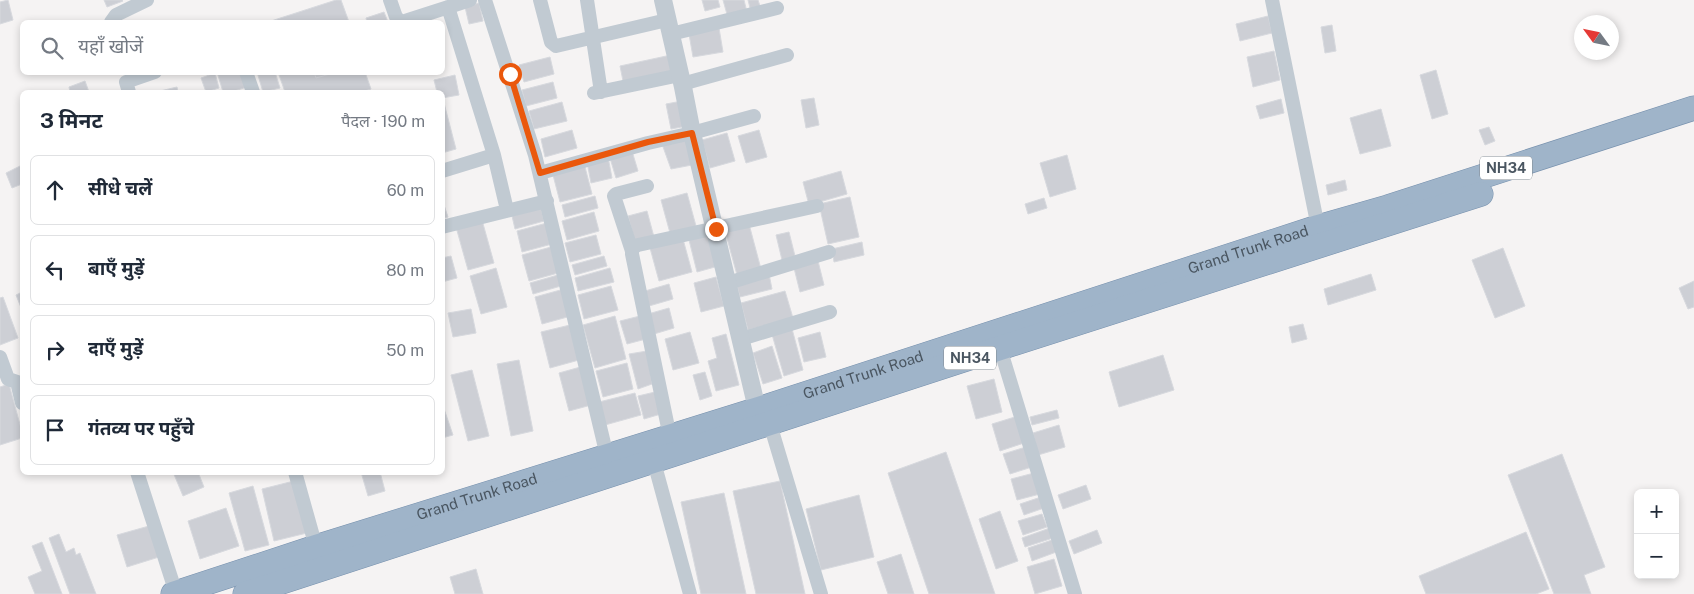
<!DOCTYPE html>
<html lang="hi">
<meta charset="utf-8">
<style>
body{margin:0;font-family:"Public Sans","Noto Sans Devanagari",sans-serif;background:#f2f2f3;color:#1f2937}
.controls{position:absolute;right:15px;bottom:15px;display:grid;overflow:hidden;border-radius:8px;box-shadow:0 2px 8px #0003}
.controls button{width:45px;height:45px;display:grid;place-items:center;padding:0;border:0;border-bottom:1px solid #e0e1e3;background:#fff;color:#1f2937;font:25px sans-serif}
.compass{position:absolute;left:1574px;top:15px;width:45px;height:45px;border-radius:50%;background:#fff;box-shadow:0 2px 8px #0003;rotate:303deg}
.stop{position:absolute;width:15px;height:15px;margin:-11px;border:4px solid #ea580c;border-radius:50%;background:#fff}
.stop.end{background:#ea580c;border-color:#fff;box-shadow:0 1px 5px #0008}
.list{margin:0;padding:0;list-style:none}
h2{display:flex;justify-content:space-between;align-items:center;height:65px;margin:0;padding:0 20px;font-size:21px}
h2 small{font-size:16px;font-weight:400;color:#747a83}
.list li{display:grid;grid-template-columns:32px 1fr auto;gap:15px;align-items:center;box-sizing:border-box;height:70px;margin:0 10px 10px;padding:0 10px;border:1px solid #e0e1e3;border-radius:8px}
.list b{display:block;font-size:19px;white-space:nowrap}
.list em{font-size:16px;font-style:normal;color:#747a83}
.icon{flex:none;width:28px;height:28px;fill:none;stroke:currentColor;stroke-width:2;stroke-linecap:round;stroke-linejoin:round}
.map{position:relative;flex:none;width:1694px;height:594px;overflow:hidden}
.search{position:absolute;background:#fff;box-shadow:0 2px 8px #0003;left:20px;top:20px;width:425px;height:55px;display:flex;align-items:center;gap:12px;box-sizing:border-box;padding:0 18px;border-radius:8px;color:#747a83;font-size:19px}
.panel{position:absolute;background:#fff;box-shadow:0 2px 8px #0003;left:20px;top:90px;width:425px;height:385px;border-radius:8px}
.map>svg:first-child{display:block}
</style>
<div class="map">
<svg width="1694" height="594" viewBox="0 0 1694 594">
<rect width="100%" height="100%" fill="#f5f3f3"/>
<path fill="#cdcfd5" stroke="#d7d9de" d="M8,0l5,20 -13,4v-22z
M104,0h18l1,1 -16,6z
M336,0h5l8,22h-81z
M702,0h16l2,7 -15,4z
M723,0h21l3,12 -19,6z
M748,0h10l2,6 -10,2z
M479,3l4,18 -14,3 -4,-17z
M384,12l4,10h-21l-1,-4z
M1268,16l4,17 -32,8 -4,-17z
M1332,25l4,26 -11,2 -4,-26z
M719,28l4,24 -30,5 -4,-23z
M1274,51l6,29 -27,7 -6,-30z
M671,55l4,20 -51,11 -4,-20z
M550,57l4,17 -30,8 -5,-17z
M1436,70l12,44 -16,5 -12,-44z
M217,72h25l5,15 -16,5h-8z
M257,72h18l5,16 -17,4z
M278,72h87l6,17 -10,3h-76z
M314,72h23l-21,6z
M215,73l4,15 -13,4 -5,-14z
M455,75l4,20 -17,3v-6h-5l-3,-12z
M85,81l4,11h-19l-1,-5z
M553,82l4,16 -31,8 -4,-16z
M177,87l1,5h-22z
M814,98l5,27 -13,3 -5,-28z
M1281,99l3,14 -24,6 -4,-13z
M682,101l5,25 -16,3 -5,-25z
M562,102l5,19 -33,8 -5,-18z
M442,103h2l12,46 -14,4z
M1381,109l10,37 -31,8 -10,-36z
M1489,127l6,14 -10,4 -6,-15z
M572,130l5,18 -32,9 -4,-18z
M759,130l8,27 -21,6 -8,-27z
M727,133l8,28 -25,7 -8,-28z
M686,138l6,27 -21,4 -9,-25z
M632,151l6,20 -22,7 -6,-20z
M1067,155l9,34 -26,8 -10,-34z
M608,157l4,21 -21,5 -4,-21z
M22,165v19l-10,4 -6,-15z
M585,167l7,27 -32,8 -7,-27z
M841,171l6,23 -38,11 -6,-23z
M1345,180l2,10 -19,5 -2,-10z
M687,193l9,33 -26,7 -9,-33z
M595,196l3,12 -33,9 -3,-12z
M850,197l9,40 -31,7 -9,-40z
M1044,198l3,10 -19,6 -3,-10z
M442,199l6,18 -6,2z
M541,208l3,13 -29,8 -3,-13z
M647,211l7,26 -19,5 -7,-26z
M594,212l5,19 -32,9 -5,-19z
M482,220l12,43 -26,7 -12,-43z
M547,223l5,21 -30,8 -5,-21z
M749,224l12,45 -24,6 -12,-44z
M789,232l6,24 -13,4 -6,-25z
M713,233l9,32 -25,7 -8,-32z
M596,235l5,19 -31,8 -5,-19z
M683,239l9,33 -33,9 -9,-33z
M862,242l2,13 -30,7 -2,-13z
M551,247l7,26 -29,8 -7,-26z
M1503,248l22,58 -30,12 -23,-58z
M451,256l6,22 -15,4v-24z
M604,256l3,10 -32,9 -3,-10z
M818,261l6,24 -24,7 -6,-24z
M496,268l11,39 -26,7 -11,-38z
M610,268l4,14 -36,9 -3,-13z
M769,274l3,15 -32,8 -4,-15z
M1371,274l5,16 -48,15 -4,-16z
M558,275l3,11 -28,8 -3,-11z
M716,277l8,29 -23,6 -7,-29z
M1694,281v26l-6,2 -9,-21z
M669,284l4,15 -24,7 -4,-15z
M611,286l7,24 -34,9 -6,-24z
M564,289l7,27 -29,8 -7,-27z
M785,291l8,27 -45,12 -7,-27z
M22,292v18l-6,-15z
M3,297l15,41 -18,7v-47z
M669,308l5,20 -20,6 -6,-20z
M471,309l5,24 -23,4 -5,-24z
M615,316l11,43 -31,9 -12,-43z
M640,316l6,23 -19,5 -7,-23z
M1303,324l4,15 -15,4 -3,-16z
M570,325l9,35 -29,8 -9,-36z
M791,325l12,45 -19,6 -13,-45z
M690,332l9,31 -26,7 -8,-31z
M820,332l6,25 -22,5 -6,-24z
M726,334l13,51 -23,6 -8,-30 9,-3 -5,-20z
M772,346l10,32 -19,6 -10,-31z
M647,351l5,33 -14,5 -9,-35z
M1163,355l11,35 -55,17 -10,-35z
M519,360l14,71 -22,5 -14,-72z
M627,363l6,26 -30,8 -7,-26z
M584,366l11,38 -26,7 -10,-38z
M472,370l17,66 -21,5 -17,-66z
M705,372l7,24 -12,4 -7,-25z
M994,379l8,33 -26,7 -9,-33z
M9,384l13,48v6l-22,7v-58z
M655,392l6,22 -17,5 -6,-23z
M635,393l6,22 -36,10 -6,-23z
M442,403l11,32 -11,3z
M1057,410l2,8 -27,7 -2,-8z
M1018,416l9,26 -27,9 -8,-27z
M1059,425l6,22 -27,8 -5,-22z
M1029,446l6,20 -25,8 -7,-20z
M946,452l49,142h-66l-41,-121z
M1562,454l43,113 -21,8 7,19h-37l-46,-119z
M173,472h25l6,15 -21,9z
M361,472h19l5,19 -17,5z
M1034,473l6,21 -23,6 -6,-21z
M294,481l13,52 -33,8 -12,-52z
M780,481l25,113h-49l-23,-103z
M1086,485l5,14 -28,10 -5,-14z
M253,486l16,59 -24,6 -16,-58z
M724,493l22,101h-45l-20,-92z
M859,495l15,62 -53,13 -15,-61z
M1044,496l3,11 -23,8 -4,-11z
M226,508l13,38 -39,13 -12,-38z
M1000,511l18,50 -22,8 -17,-50z
M1042,514l5,13 -24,8 -5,-14z
M149,526l10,31 -32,10 -10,-32z
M1050,528l3,10 -28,9 -3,-9z
M1097,530l5,13 -28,11 -5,-13z
M1526,532l23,57 -13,5h-110l-7,-18z
M59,534l7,18 8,-4 2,7 4,-2 16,41h-26l-21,-56z
M1055,539l4,12 -27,10 -4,-13z
M42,542l20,52h-27l-7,-17 14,-6 -10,-25z
M901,554l13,40h-26l-11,-32z
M1054,559l8,27 -27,8 -8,-27z
M476,569l7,25h-28l-5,-17z"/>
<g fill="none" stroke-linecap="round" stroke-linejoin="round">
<defs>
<g id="trunk">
<path id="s1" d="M173,594l143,-47 449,-140 553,-180 70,-20 306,-99"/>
<path d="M245,594l755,-246 481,-154"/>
</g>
</defs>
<use href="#trunk" stroke="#7690ad" stroke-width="25"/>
<path stroke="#c1cad2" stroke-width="14" d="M390,0l6,17 4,4 2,1 68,-22
M485,0l50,155 72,301
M540,0l11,42 5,4 111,-26
M587,0l14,92
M1272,0l46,227
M448,7l46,148 13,55
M111,22l5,-7 31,-15
M671,34l106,-26
M246,72l7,20
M682,84l105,-29
M129,92l-3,-10 29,-10
M594,93l86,-18
M442,171l52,-16
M540,173l108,-30 44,-10 62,-17
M442,227l105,-26
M632,251l-18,-55 2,-2 31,-8
M728,283l101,-31
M741,339l89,-27
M1000,348l75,246
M0,357l8,22 9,3 5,21
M770,424l51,170
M670,437l-38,-183v-6l6,-3 179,-39
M654,462l36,132
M137,472l39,121
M295,472l21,75"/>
<path stroke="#c1cad2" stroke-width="18" d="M663,0l20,87 9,46 65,276"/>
<use href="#trunk" stroke="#9fb4c9" stroke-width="24"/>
</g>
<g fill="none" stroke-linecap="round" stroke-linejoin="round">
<path stroke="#ea580c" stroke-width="6" d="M510,74l30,99 108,-31 44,-9 24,96"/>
</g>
<g text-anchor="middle" stroke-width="4" stroke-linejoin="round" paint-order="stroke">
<g fill="#fff" stroke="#808990" stroke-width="1">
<rect x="1480" y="156.5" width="52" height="23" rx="4"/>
<rect x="944" y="346.5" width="52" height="23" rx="4"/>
</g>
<g font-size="14" font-weight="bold" fill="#4a5661">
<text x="1506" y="173">NH34</text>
<text x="970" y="363">NH34</text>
</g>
<g font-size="15" fill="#4a5661" stroke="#fff">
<text dy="5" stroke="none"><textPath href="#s1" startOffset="1129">Grand Trunk Road</textPath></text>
<text dy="5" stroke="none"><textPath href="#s1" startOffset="724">Grand Trunk Road</textPath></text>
<text dy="5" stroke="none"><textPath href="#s1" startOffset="319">Grand Trunk Road</textPath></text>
</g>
</g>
</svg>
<div class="controls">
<button>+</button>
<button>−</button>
</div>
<svg class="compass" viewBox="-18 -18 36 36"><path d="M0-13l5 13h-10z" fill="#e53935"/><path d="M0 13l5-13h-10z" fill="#747a83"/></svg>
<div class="stop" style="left:510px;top:74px"></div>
<div class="stop end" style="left:716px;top:229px"></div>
<div class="search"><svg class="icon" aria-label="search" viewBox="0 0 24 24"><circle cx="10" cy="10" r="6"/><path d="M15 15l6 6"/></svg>यहाँ खोजें</div>
<section class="panel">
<h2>3 मिनट<small>पैदल · 190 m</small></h2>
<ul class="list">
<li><svg class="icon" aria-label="ahead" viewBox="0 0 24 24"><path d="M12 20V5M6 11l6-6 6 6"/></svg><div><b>सीधे चलें</b></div><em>60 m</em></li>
<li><svg class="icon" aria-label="left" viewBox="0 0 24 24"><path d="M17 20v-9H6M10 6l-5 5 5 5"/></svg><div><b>बाएँ मुड़ें</b></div><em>80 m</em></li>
<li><svg class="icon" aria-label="right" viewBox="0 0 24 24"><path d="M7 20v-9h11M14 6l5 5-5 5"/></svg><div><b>दाएँ मुड़ें</b></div><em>50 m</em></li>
<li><svg class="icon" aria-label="arrive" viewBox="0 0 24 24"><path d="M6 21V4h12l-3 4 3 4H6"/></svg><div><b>गंतव्य पर पहुँचे</b></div></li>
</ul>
</section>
</div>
